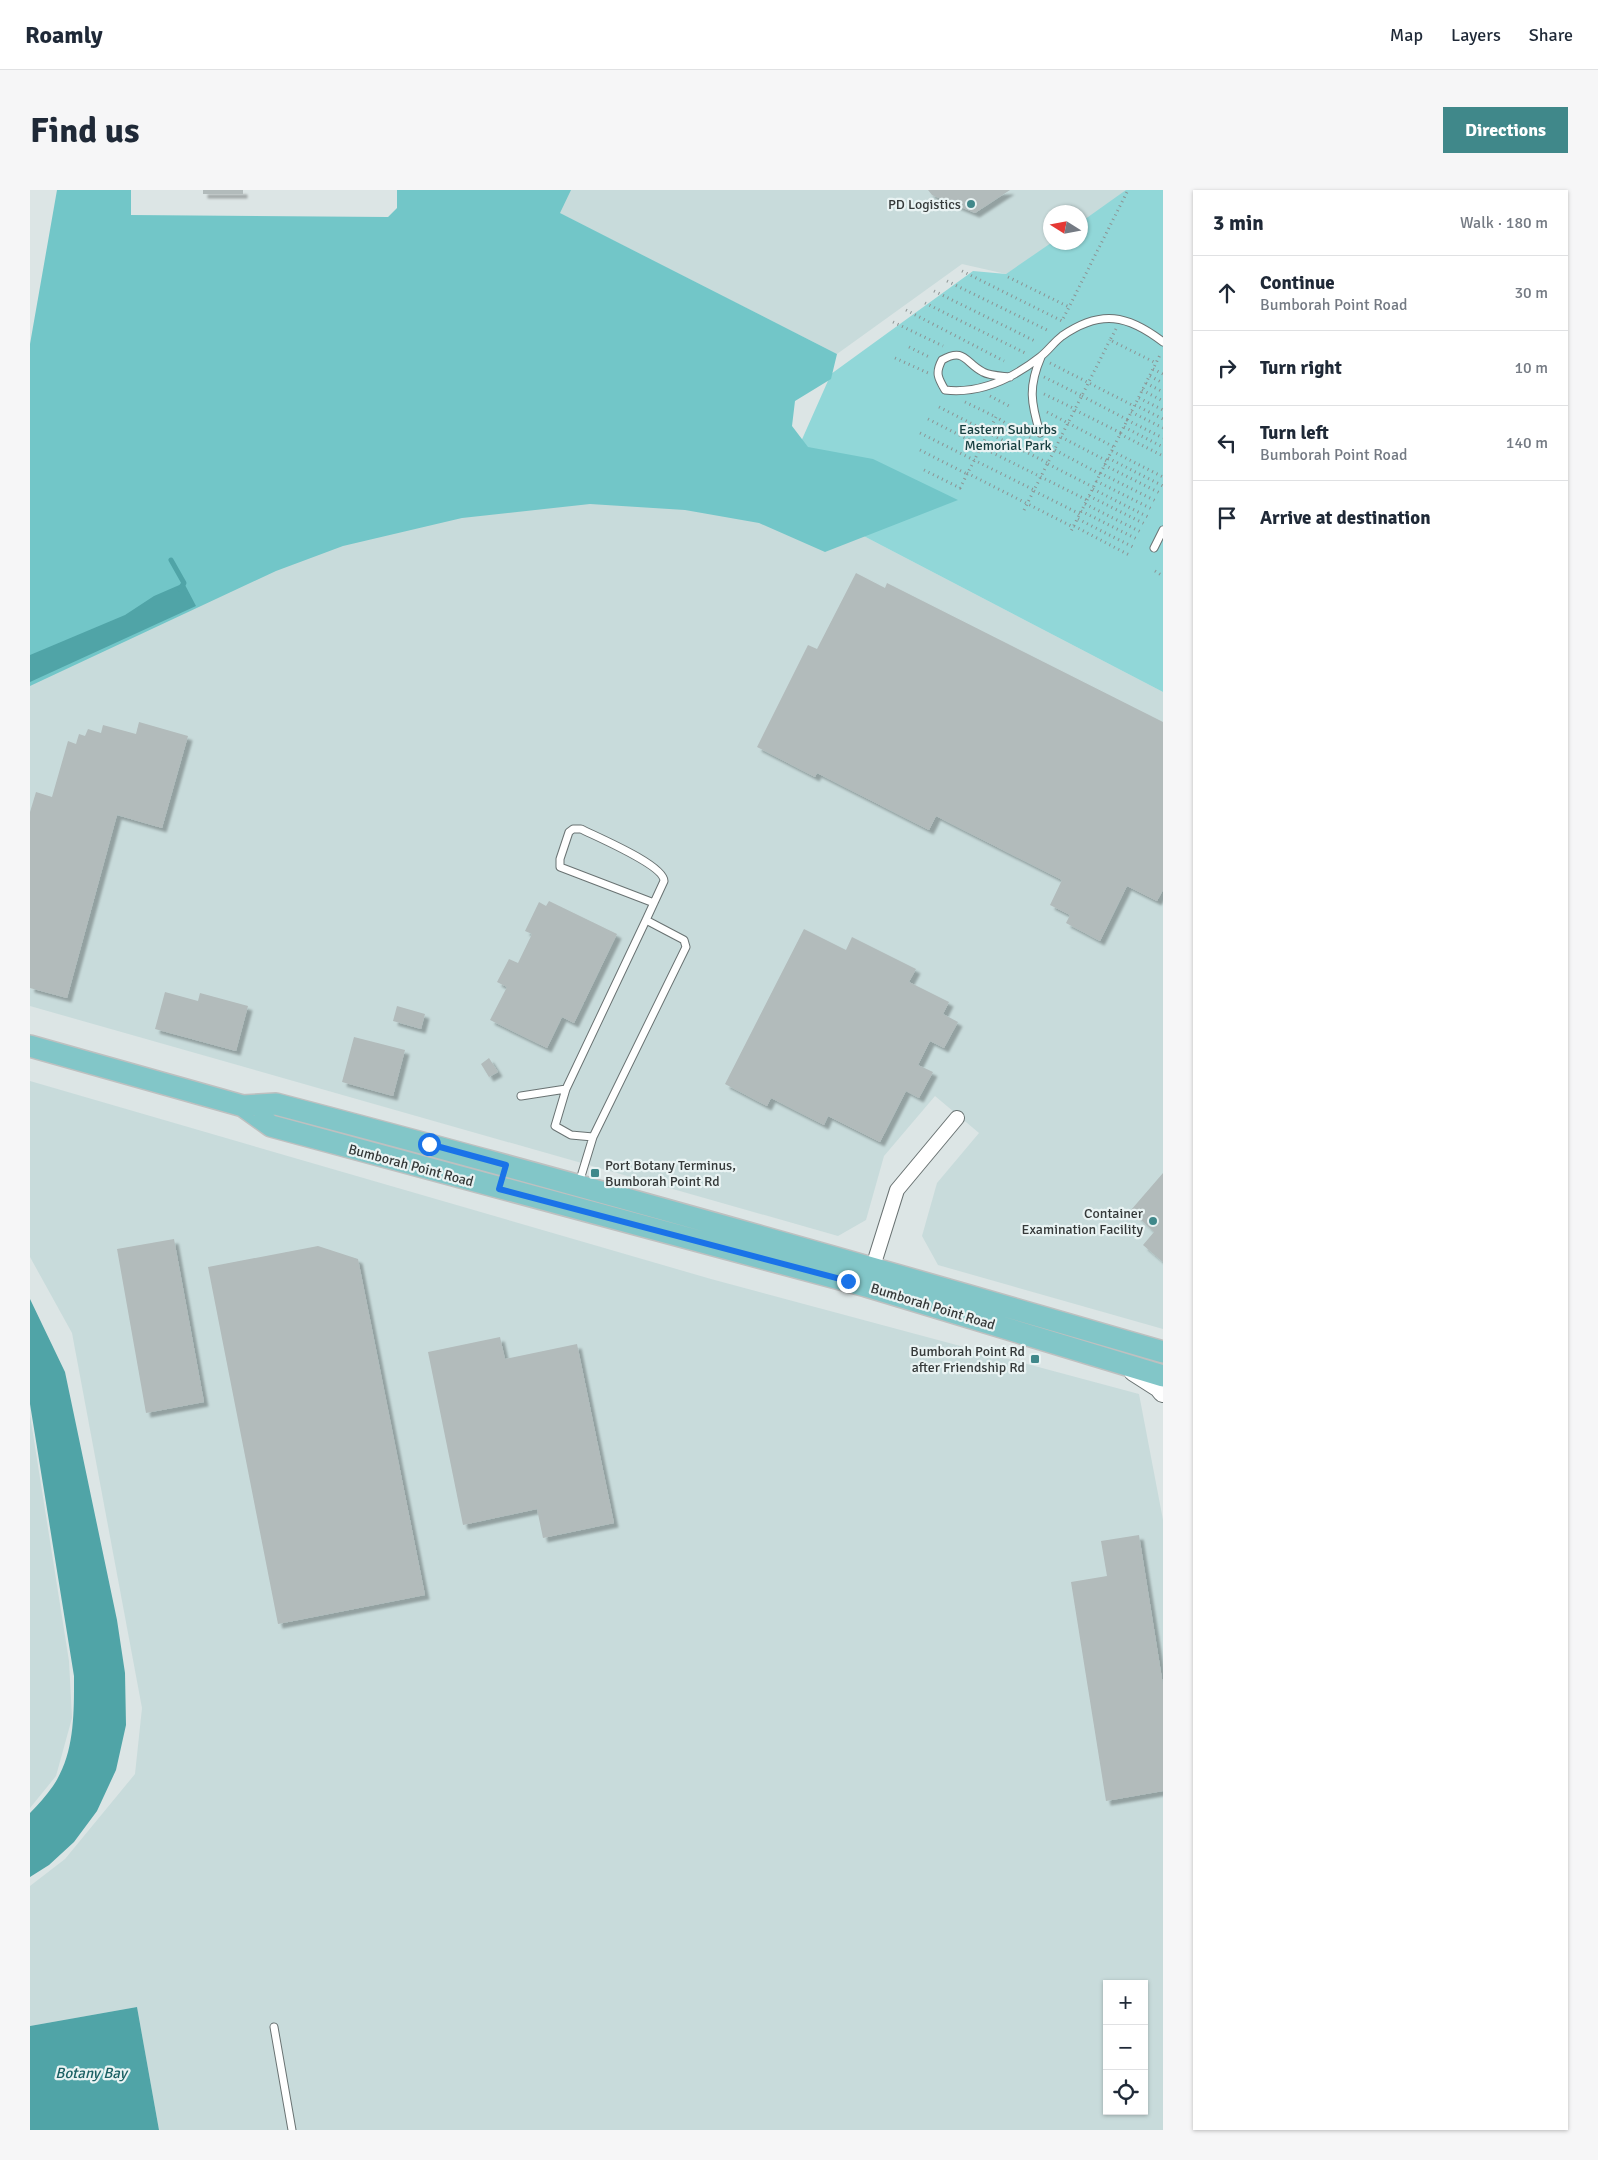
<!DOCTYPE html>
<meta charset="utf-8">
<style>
body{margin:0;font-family:Signika,sans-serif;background:#f6f6f7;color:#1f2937}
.controls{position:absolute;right:15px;bottom:15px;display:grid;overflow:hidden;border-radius:0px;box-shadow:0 1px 4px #0004}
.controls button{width:45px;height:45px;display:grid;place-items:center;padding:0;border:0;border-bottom:1px solid #e0e1e3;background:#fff;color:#1f2937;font:25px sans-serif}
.compass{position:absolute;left:1013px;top:15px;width:45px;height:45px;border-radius:50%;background:#fff;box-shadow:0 1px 4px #0004;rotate:281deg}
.stop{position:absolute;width:15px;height:15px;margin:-11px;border:4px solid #1a73e8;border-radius:50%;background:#fff}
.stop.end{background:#1a73e8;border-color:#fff;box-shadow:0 1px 5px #0008}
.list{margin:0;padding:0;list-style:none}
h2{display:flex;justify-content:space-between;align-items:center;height:65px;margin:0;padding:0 20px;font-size:21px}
h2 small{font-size:16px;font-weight:400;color:#747a83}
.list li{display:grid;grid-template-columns:32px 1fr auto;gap:15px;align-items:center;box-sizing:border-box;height:75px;padding:0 20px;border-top:1px solid #e0e1e3}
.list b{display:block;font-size:19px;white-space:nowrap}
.list p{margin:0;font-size:16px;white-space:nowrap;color:#747a83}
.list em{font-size:16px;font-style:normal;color:#747a83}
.icon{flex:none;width:28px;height:28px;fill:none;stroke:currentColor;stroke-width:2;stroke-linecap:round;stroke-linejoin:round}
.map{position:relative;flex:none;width:1133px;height:1940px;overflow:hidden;border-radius:0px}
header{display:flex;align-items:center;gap:30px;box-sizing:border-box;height:70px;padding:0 25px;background:#fff;border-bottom:1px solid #e0e1e3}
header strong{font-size:24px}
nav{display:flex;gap:28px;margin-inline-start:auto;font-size:18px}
.intro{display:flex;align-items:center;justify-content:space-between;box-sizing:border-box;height:120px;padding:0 30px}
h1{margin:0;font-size:35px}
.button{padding:12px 22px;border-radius:0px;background:#40888a;color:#fff;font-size:18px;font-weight:700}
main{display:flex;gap:30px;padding:0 30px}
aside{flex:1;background:#fff;border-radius:0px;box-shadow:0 1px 4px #0004}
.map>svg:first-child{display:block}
</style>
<header>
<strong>Roamly</strong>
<nav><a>Map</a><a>Layers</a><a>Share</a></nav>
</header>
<div class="intro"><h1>Find us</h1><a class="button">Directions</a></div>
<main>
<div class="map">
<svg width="1133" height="1940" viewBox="0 0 1133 1940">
<defs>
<filter id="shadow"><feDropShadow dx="4.5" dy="4.5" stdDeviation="1" flood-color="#0004"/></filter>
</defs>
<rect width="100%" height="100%" fill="#dce5e5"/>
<path fill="#c8dbdb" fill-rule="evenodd" d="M540,0h563l-52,35 -1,-13h-29v30l3,1 -48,31 -44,-10 -125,90 -278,-141z
M528,294l275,36 330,172v637l-225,-64 -16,-29 15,-53 42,-50 -44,-37 -51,60 -18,64 -28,16 -808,-230v-354l199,-97z
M0,891l681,198 428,115 24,126v610h-1004l-22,-123 -107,19v-140l35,-27 70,-85 7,-66 -70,-375 -42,-76zM1077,1794h37v127h-37z
M0,1225l39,246 3,57 -16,58 -26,32z"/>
<path fill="#91d7d8" d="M1096,0h37v502l-330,-172 -61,-13 59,-133 142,-103 33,3 45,-31 29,-1 1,-20z"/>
<path fill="#72c6c8" d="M27,0h74v25l257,2 9,-9v-18h174l-11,23 277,141 -6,25 -36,22 -3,25 16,21 65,12 85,41 -133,52 -66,-29 -74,-13 -95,-6 -128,14 -119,28 -67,25 -246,115v-342z"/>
<path fill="#50a4a7" d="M154,393l12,23 -166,76v-27l95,-40 29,-19z
M0,1109l35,73 52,248 8,53 1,52 -10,45 -19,41 -23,31 -25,23 -19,12v-64c8,-8 16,-17 23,-27 22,-32 21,-73 21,-110l-44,-272z
M107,1817l22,123h-129v-104z"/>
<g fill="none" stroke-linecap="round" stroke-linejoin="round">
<path stroke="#50a4a7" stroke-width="5" d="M141,370l13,23 -4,6"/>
</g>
<path fill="#b2bbbb" filter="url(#shadow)" d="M173,0h40v4h-40z
M898,0h82l-35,23 -43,-18z
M826,383l29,15 2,-5 276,139v168l-6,11 -30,-15 -27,55 -34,-18 4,-8 -20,-10 12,-25 -126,-64 -7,14 -112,-57 -2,4 -58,-30 51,-102 9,4z
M109,532l49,14 -26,92 -45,-13 -50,183 -37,-10v-176l6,-20 16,5 16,-56 8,3 3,-10 6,2 3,-7 13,4 2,-8 33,9z
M519,711l68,33 -43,89 -12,-6 -15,31 -57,-28 17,-33 -10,-5 12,-23 9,4 14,-29 -7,-3 14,-29 7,4z
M774,739l42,21 6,-13 64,32 -7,13 40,20 -6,12 15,8 -14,26 -14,-7 -12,24 15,7 -14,26 -13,-7 -26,51 -52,-26 -4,9 -53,-27 -4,8 -42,-22z
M135,802l33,9 2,-8 48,13 -12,45 -81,-22z
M367,816l28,8 -4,15 -28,-8z
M324,847l51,13 -12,46 -51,-14z
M459,868l9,14 -9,5 -8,-13z
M1133,983v89l-20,-17 11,-13 -23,-22z
M144,1049l30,163 -58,11 -29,-164z
M288,1056l40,13 67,336 -147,29 -70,-357z
M470,1147l5,22 72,-15 37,179 -71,15 -6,-29 -74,16 -35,-173z
M1109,1345l24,150v106l-57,10 -35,-219 36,-6 -6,-35z"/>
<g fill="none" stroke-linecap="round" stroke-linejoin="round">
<defs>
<path id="lane" d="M980,187c-8,-1 -20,-1 -27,-5 -18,-9 -18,-25 -41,-12 -7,13 -4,18 3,30 35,4 67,-11 95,-33 8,-6 14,-15 22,-21 39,-27 66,-21 101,6
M1010,243c-9,-30 -12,-46 1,-76
M1124,358l9,-18
M536,899l-11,37 16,9 22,2
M491,906l45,-7 80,-169 18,-39c0,-16 -67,-44 -83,-52h-8l-4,3 -9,27v8l94,36
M549,993l14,-46 93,-190 -2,-7 -38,-20
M244,1837l18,103"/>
<path id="street" d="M840,1086l27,-86 60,-72"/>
<path id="secondary" d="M1104,1181l25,16 4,5"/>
<path id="primary" d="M0,856l213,60 33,-2c297,78 592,162 887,248
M213,916l28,20 595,160 297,90"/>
</defs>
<use href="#lane" stroke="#697272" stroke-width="9"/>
<use href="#street" stroke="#697272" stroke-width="16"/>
<use href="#secondary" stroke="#697272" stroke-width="22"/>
<use href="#primary" stroke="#bec0c0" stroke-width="24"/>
<path stroke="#8c9393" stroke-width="3" stroke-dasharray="1 4" stroke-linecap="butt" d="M932,81l100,50 66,-131
M978,87l61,30
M917,91l102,50
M904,101l103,51
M895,113l100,50
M876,120l98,51
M863,132l50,24
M1086,139l-6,11 46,23
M879,157l22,11
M865,168l33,15
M1020,173l84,43
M1123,179l10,5
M1120,186l13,7
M1014,187l38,19
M1116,193l17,9
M1112,200l21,11
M1014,204l31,15
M960,206l19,10
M1052,206l46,24
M1109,208l24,12
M935,212l31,15
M1105,215l28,14
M909,217l49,25
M1045,220l46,23
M1017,222l21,11
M1101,222l32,16
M898,229l53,27
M1097,230l36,18
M1038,233l46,24
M1094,237l39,20
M890,243l114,57
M958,243l60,30
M1090,244l43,22
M1031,247l46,24
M1000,248l-34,-21 -15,30 106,53 -17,33
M890,260l47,24
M1025,260l45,24
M1082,261l51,26
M1078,268l55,28
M1018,274l45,23
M1074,275l58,29
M894,280l36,18 21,-41
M937,283l106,54
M1070,283l58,29
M1066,291l58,29
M1063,299l57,29
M1004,301l46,23
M1059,306l58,29
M1057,310l74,-147
M1055,314l58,29
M994,320l86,-170
M1051,321l58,29
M1048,329l57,29
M1044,336l57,30
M1125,381l8,5"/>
<use href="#lane" stroke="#fff" stroke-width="7"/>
<use href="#street" stroke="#fff" stroke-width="14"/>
<use href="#secondary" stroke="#fff" stroke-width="20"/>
<use href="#primary" stroke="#82c6c8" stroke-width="21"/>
</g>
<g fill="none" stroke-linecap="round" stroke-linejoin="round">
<path stroke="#1a73e8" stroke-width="6" d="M399,954l77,21 -7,24 349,92"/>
</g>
<g fill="#40888a" stroke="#e9f3f3" stroke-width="2">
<circle cx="941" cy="14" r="5"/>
<rect x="560" y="978" width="10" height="10" rx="2.5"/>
<circle cx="1123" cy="1031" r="5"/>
<rect x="1000" y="1164" width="10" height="10" rx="2.5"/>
</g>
<g text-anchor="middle" stroke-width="4.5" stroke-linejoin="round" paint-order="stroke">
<g font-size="14" fill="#353939" stroke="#e9f3f3" text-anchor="end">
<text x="931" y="19">PD Logistics</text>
<text x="575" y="980" text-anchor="start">Port Botany Terminus,<tspan x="575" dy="16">Bumborah Point Rd</tspan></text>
<text x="1113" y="1028">Container<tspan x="1113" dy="16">Examination Facility</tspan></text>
<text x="995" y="1166">Bumborah Point Rd<tspan x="995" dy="16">after Friendship Rd</tspan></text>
</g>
<g font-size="14" fill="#184041" stroke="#e9f3f3">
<text x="978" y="244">Eastern Suburbs<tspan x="978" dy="16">Memorial Park</tspan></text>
</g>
<g font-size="14" fill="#353939" stroke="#e9f3f3">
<text transform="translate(381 975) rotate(15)" y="5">Bumborah Point Road</text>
<text transform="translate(903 1116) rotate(17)" y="5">Bumborah Point Road</text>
</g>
<g font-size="15" font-style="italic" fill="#1c6164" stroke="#e9f3f3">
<text x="61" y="1888">Botany Bay</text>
</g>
</g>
</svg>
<div class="controls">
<button>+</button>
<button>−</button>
<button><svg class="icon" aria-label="locate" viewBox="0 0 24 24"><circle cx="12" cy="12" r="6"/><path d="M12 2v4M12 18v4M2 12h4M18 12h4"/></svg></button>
</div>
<svg class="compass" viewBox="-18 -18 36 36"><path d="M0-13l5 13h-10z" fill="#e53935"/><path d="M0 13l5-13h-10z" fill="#747a83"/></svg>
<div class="stop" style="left:399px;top:954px"></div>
<div class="stop end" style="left:818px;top:1091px"></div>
</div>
<aside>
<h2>3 min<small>Walk · 180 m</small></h2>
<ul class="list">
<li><svg class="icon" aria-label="ahead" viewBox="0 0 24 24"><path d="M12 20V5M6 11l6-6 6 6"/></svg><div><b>Continue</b><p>Bumborah Point Road</p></div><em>30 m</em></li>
<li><svg class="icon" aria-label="right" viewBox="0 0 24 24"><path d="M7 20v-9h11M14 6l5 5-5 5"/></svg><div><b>Turn right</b></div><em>10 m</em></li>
<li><svg class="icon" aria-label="left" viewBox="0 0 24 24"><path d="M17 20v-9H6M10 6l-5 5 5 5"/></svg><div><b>Turn left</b><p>Bumborah Point Road</p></div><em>140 m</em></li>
<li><svg class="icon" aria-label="arrive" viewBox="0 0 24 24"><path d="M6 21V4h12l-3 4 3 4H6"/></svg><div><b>Arrive at destination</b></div></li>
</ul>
</aside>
</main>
